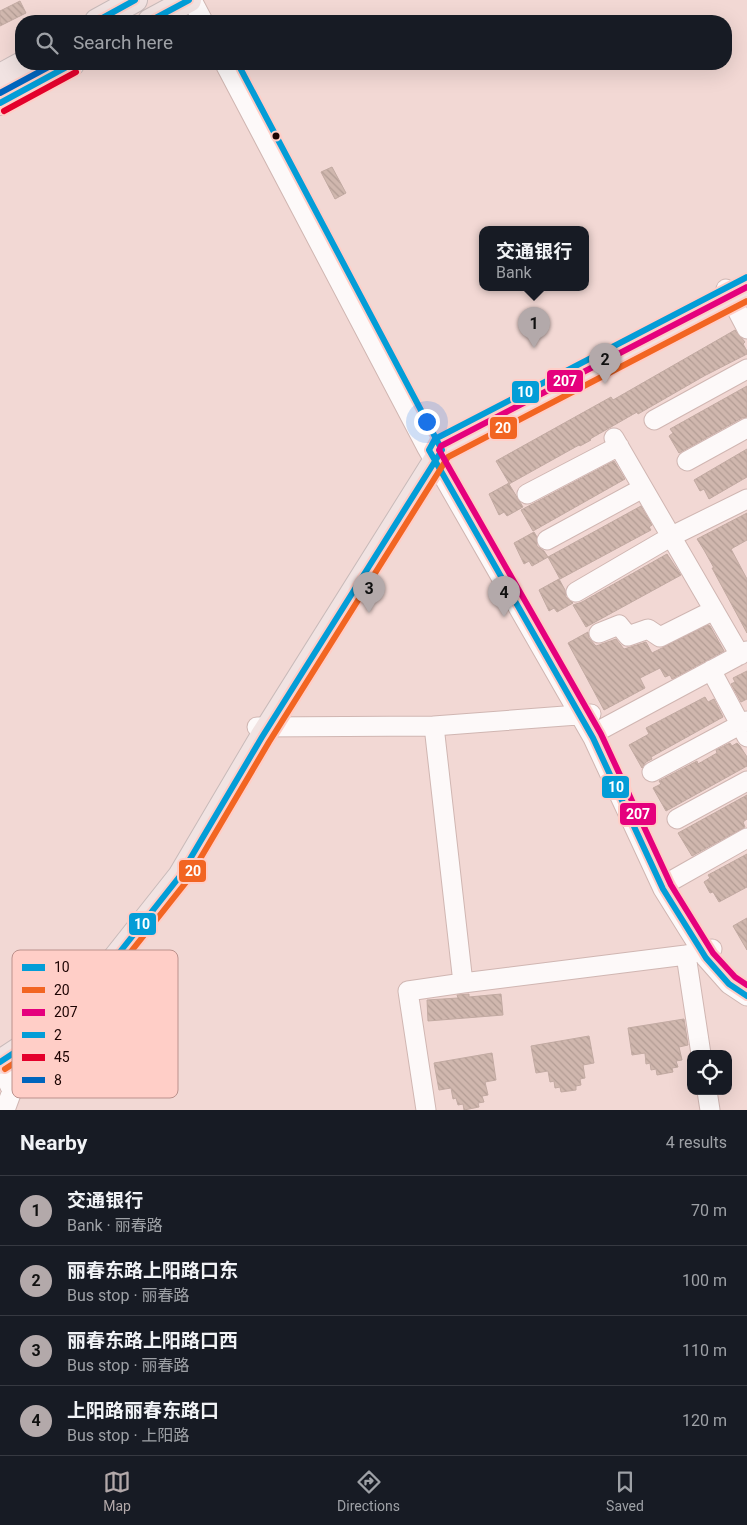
<!DOCTYPE html>
<meta charset="utf-8">
<style>
body{margin:0;font-family:Roboto,"Noto Sans SC",sans-serif;background:#242831;color:#f1f3f6}
.controls{position:absolute;right:15px;bottom:15px;display:grid;overflow:hidden;border-radius:10px;box-shadow:0 5px 20px #0002}
.controls button{width:45px;height:45px;display:grid;place-items:center;padding:0;border:0;border-bottom:1px solid #363941;background:#171b24;color:#f1f3f6;font:25px sans-serif}
.you{position:absolute;left:426px;top:421px;width:18px;height:18px;margin:-12px;border:4px solid #fff;border-radius:50%;background:#1a73e8;box-shadow:0 0 0 8px #1a73e833}
.badge{display:grid;place-items:center;width:32px;height:32px;border-radius:50%;background:#b3a9aa;color:#111;font-size:16px;font-weight:700}
.pin{position:absolute;translate:-50% -41px;filter:drop-shadow(0 1px 2px #0008)}
.pin::after{content:'';position:absolute;top:26px;width:18px;height:15px;background:inherit;clip-path:polygon(0 0,100% 0,50% 100%)}
.popup{position:absolute;left:479px;top:226px;width:110px;height:65px;box-sizing:border-box;display:grid;place-content:center;border-radius:10px;background:#171b24;filter:drop-shadow(0 1px 4px #0005);font-size:16px;white-space:nowrap;color:#9ea1a6}
.popup b{font-size:19px;color:#f1f3f6}
.popup::after{content:'';position:absolute;left:50%;top:100%;margin-left:-10px;border:10px solid transparent;border-top-color:#171b24}
.list{margin:0;padding:0;list-style:none}
h2{display:flex;justify-content:space-between;align-items:center;height:65px;margin:0;padding:0 20px;font-size:21px}
h2 small{font-size:16px;font-weight:400;color:#9ea1a6}
.list li{display:grid;grid-template-columns:32px 1fr auto;gap:15px;align-items:center;box-sizing:border-box;height:70px;padding:0 20px;border-top:1px solid #363941}
.list b{display:block;font-size:19px;white-space:nowrap}
.list p{margin:0;font-size:16px;white-space:nowrap;color:#9ea1a6}
.list em{font-size:16px;font-style:normal;color:#9ea1a6}
.icon{flex:none;width:28px;height:28px;fill:none;stroke:currentColor;stroke-width:2;stroke-linecap:round;stroke-linejoin:round}
.map{position:relative;flex:none;width:747px;height:1110px;overflow:hidden}
.search{position:absolute;background:#171b24;box-shadow:0 5px 20px #0002;left:15px;right:15px;top:15px;height:55px;display:flex;align-items:center;gap:12px;box-sizing:border-box;padding:0 18px;border-radius:20px;color:#9ea1a6;font-size:19px}
.sheet{height:345px;background:#171b24}
nav{display:flex;justify-content:space-around;align-items:center;box-sizing:border-box;height:70px;border-top:1px solid #363941;background:#171b24;font-size:14px;color:#9ea1a6}
nav a{display:grid;justify-items:center;gap:2px}
nav .on{color:#b3a9aa}
.map>svg:first-child{display:block}
</style>
<div class="map">
<svg width="747" height="1110" viewBox="0 0 747 1110">
<defs>
<pattern id="building-back-hatch" width="6" height="6" patternUnits="userSpaceOnUse" patternTransform="scale(1.25)"><rect width="6" height="6" fill="#d0b7ae"/><path d="M-1 5l2 2M0 0l6 6M5-1l2 2" fill="none" stroke="#b29c94"/></pattern>
</defs>
<rect width="100%" height="100%" fill="#f2d8d4"/>
<path fill="url(#building-back-hatch)" stroke="#c2aaa2" d="M20,1l6,12 -26,13v-15z
M332,167l14,26 -11,6 -14,-27z
M735,330l10,12 -2,2 4,7v3l-43,22 -66,38 -1,-2 -47,27 1,1 -11,6 -1,-1 -70,39 14,23 -16,9 -3,-4 -5,3 -10,-21 20,-11 -13,-22 115,-64 2,3z
M747,386v31l-5,1 -63,35 -10,-17 4,-3 -3,-4z
M747,449v28l-38,22 -5,-10 -4,2 -6,-11z
M614,461l11,18 -92,52 -12,-21z
M641,506l11,19 -3,2 2,3 -91,49 -12,-22z
M747,513v27l-16,9 16,30v54l-35,-65h2l-10,-18 -7,-11z
M534,532l3,5v9l7,5 4,6 -16,9 -3,-5 -5,3 -10,-21z
M667,554l14,21 -95,52 -13,-22 9,-3z
M559,579l6,11 1,7 7,6 -16,9 -3,-4 -5,3 -10,-21z
M708,625l2,1 14,25 -52,28 -2,-4 -5,2 -5,-9 -20,10 5,10 -41,22 -36,-67 20,-11 1,6 7,8 20,-7 8,10 22,-7 6,11z
M747,671v28l-6,3 -10,-18 4,-2 -2,-4z
M705,697l3,5 6,-3 9,18 -72,40 1,2 -6,3 -4,6 -13,-23 20,-11 -3,-6z
M730,743l2,3 5,-3 3,3 7,11v9l-81,45 -13,-23 8,-4 -2,-3 38,-20 1,3 19,-11 -1,-3z
M747,795v24l-4,3 2,5 -53,29 -14,-23z
M747,854v33l-28,15 -6,-10 -3,1 -6,-11 6,-4 -2,-3z
M747,918v32l-14,-24z
M469,994v3l32,-3 2,21 -75,6 -1,-21 31,-2 -1,-3z
M684,1019l4,26 -9,2 3,13 -6,1 2,6 -6,1 1,4 -16,3 -1,-6 -5,1 -1,-7 -4,1 -1,-11 -13,2 -4,-27z
M589,1036l5,27 -11,2 2,13 -5,1 1,6 -5,1v4l-15,2 -1,-5 -5,1 -1,-7 -4,1 -2,-11 -12,2 -5,-27z
M492,1053l4,27 -11,2 3,13 -6,1 2,6 -6,1 1,4 -15,3 -1,-6 -5,1 -2,-7 -3,1 -2,-11 -12,2 -5,-27z"/>
<g fill="none" stroke-linecap="round" stroke-linejoin="round">
<defs>
<path id="minor" d="M192,0l11,21
M225,64l202,384 166,290 70,151 43,69 23,26 18,12
M726,289l21,40
M654,420l93,-51
M614,438l126,217
M687,461l60,-33
M527,494l92,-48
M547,540l96,-52
M576,592l96,-56 75,-37
M599,633l20,-8 9,11 20,-7 12,8 54,-27
M711,670l36,67
M257,727l177,-1 157,-12
M602,729l145,-78
M652,772l95,-51
M677,819l70,-38
M671,881l76,-43
M686,955l15,99
M463,983l223,-28 26,-6
M0,1064l12,27 -7,19
M707,1091l3,19
M426,1110l-18,-119 55,-8 -29,-257"/>
<path id="major" d="M97,21l38,-21
M150,21l39,-21
M0,76l22,-12
M0,103l72,-39
M0,1062l38,-25 70,-70 72,-91 82,-139 180,-287 305,-159"/>
</defs>
<use href="#minor" stroke="#d0b6b2" stroke-width="21"/>
<use href="#major" stroke="#c8bab9" stroke-width="26"/>
<use href="#minor" stroke="#fdf9f9" stroke-width="19"/>
<use href="#major" stroke="#f1e3e2" stroke-width="24"/>
<defs>
<path id="bus-1" d="M747,277l-312,162 -6,11 164,288 70,151 43,69 23,26 18,12
M0,1062l38,-25 70,-70 72,-91 82,-139 180,-287 -204,-386"/>
<path id="bus-2" d="M5,1069l39,-25 70,-71 73,-92 82,-139 179,-285 299,-156"/>
<path id="bus-3" d="M747,287l-306,159 -2,4 162,284 70,151 42,68 22,24 12,8"/>
<path id="bus-4" d="M97,21l38,-21
M150,21l39,-21
M0,103l72,-39"/>
<path id="bus-5" d="M4,111l72,-39"/>
<path id="bus-6" d="M0,93l54,-29"/>
</defs>
<use href="#bus-1" stroke="#ffcec7" stroke-width="10"/>
<use href="#bus-2" stroke="#ffcec7" stroke-width="10"/>
<use href="#bus-3" stroke="#ffcec7" stroke-width="10"/>
<use href="#bus-4" stroke="#ffcec7" stroke-width="10"/>
<use href="#bus-5" stroke="#ffcec7" stroke-width="10"/>
<use href="#bus-6" stroke="#ffcec7" stroke-width="10"/>
<use href="#bus-1" stroke="#039dd7" stroke-width="6"/>
<use href="#bus-2" stroke="#f26522" stroke-width="6"/>
<use href="#bus-3" stroke="#e5007d" stroke-width="6"/>
<use href="#bus-4" stroke="#039dd7" stroke-width="6"/>
<use href="#bus-5" stroke="#e4002b" stroke-width="6"/>
<use href="#bus-6" stroke="#0065bd" stroke-width="6"/>
</g>
<circle fill="#1c0302" stroke="#ffcec7" stroke-width="2" cx="276" cy="136" r="4.5"/>
<rect x="12" y="950" width="166" height="148" rx="8" fill="#ffcec7" stroke="#bb918c" stroke-width="1"/>
<rect x="22" y="964" width="23" height="7" fill="#039dd7"/>
<rect x="22" y="987" width="23" height="6" fill="#f26522"/>
<rect x="22" y="1009" width="23" height="7" fill="#e5007d"/>
<rect x="22" y="1032" width="23" height="6" fill="#039dd7"/>
<rect x="22" y="1054" width="23" height="7" fill="#e4002b"/>
<rect x="22" y="1077" width="23" height="6" fill="#0065bd"/>
<g font-size="14" fill="#1c0302">
<text x="54" y="972">10</text>
<text x="54" y="995">20</text>
<text x="54" y="1017">207</text>
<text x="54" y="1040">2</text>
<text x="54" y="1062">45</text>
<text x="54" y="1085">8</text>
</g>
<g stroke="#ffcec7" stroke-width="2">
<rect x="546" y="369" width="38" height="24" rx="5" fill="#e5007d"/>
<rect x="511" y="380" width="29" height="24" rx="5" fill="#039dd7"/>
<rect x="489" y="416" width="29" height="24" rx="5" fill="#f26522"/>
<rect x="601" y="775" width="29" height="24" rx="5" fill="#039dd7"/>
<rect x="619" y="802" width="38" height="24" rx="5" fill="#e5007d"/>
<rect x="178" y="859" width="29" height="24" rx="5" fill="#f26522"/>
<rect x="128" y="912" width="29" height="24" rx="5" fill="#039dd7"/>
</g>
<g font-size="14" text-anchor="middle" font-weight="bold" fill="#fff">
<text x="565" y="386">207</text>
<text x="525" y="397">10</text>
<text x="503" y="433">20</text>
<text x="616" y="792">10</text>
<text x="638" y="819">207</text>
<text x="193" y="876">20</text>
<text x="142" y="929">10</text>
</g>
</svg>
<div class="controls">
<button><svg class="icon" aria-label="locate" viewBox="0 0 24 24"><circle cx="12" cy="12" r="6"/><path d="M12 2v4M12 18v4M2 12h4M18 12h4"/></svg></button>
</div>
<div class="you"></div>
<div class="pin badge" style="left:534px;top:348px">1</div>
<div class="popup"><b>交通银行</b>Bank</div>
<div class="pin badge" style="left:605px;top:384px">2</div>
<div class="pin badge" style="left:369px;top:613px">3</div>
<div class="pin badge" style="left:504px;top:617px">4</div>
<div class="search"><svg class="icon" aria-label="search" viewBox="0 0 24 24"><circle cx="10" cy="10" r="6"/><path d="M15 15l6 6"/></svg>Search here</div>
</div>
<section class="sheet">
<h2>Nearby<small>4 results</small></h2>
<ul class="list">
<li><span class="badge">1</span><div><b>交通银行</b><p>Bank · 丽春路</p></div><em>70 m</em></li>
<li><span class="badge">2</span><div><b>丽春东路上阳路口东</b><p>Bus stop · 丽春路</p></div><em>100 m</em></li>
<li><span class="badge">3</span><div><b>丽春东路上阳路口西</b><p>Bus stop · 丽春路</p></div><em>110 m</em></li>
<li><span class="badge">4</span><div><b>上阳路丽春东路口</b><p>Bus stop · 上阳路</p></div><em>120 m</em></li>
</ul>
</section>
<nav>
<a class="on"><svg class="icon" aria-label="map" viewBox="0 0 24 24"><path d="M3 6l6-2 6 2 6-2v14l-6 2-6-2-6 2zM9 4v14M15 6v14"/></svg>Map</a>
<a><svg class="icon" aria-label="directions" viewBox="0 0 24 24"><path d="M12 3l9 9-9 9-9-9zM9 14v-3h6M13 9l2 2-2 2"/></svg>Directions</a>
<a><svg class="icon" aria-label="saved" viewBox="0 0 24 24"><path d="M7 4h10v16l-5-4-5 4z"/></svg>Saved</a>
</nav>
